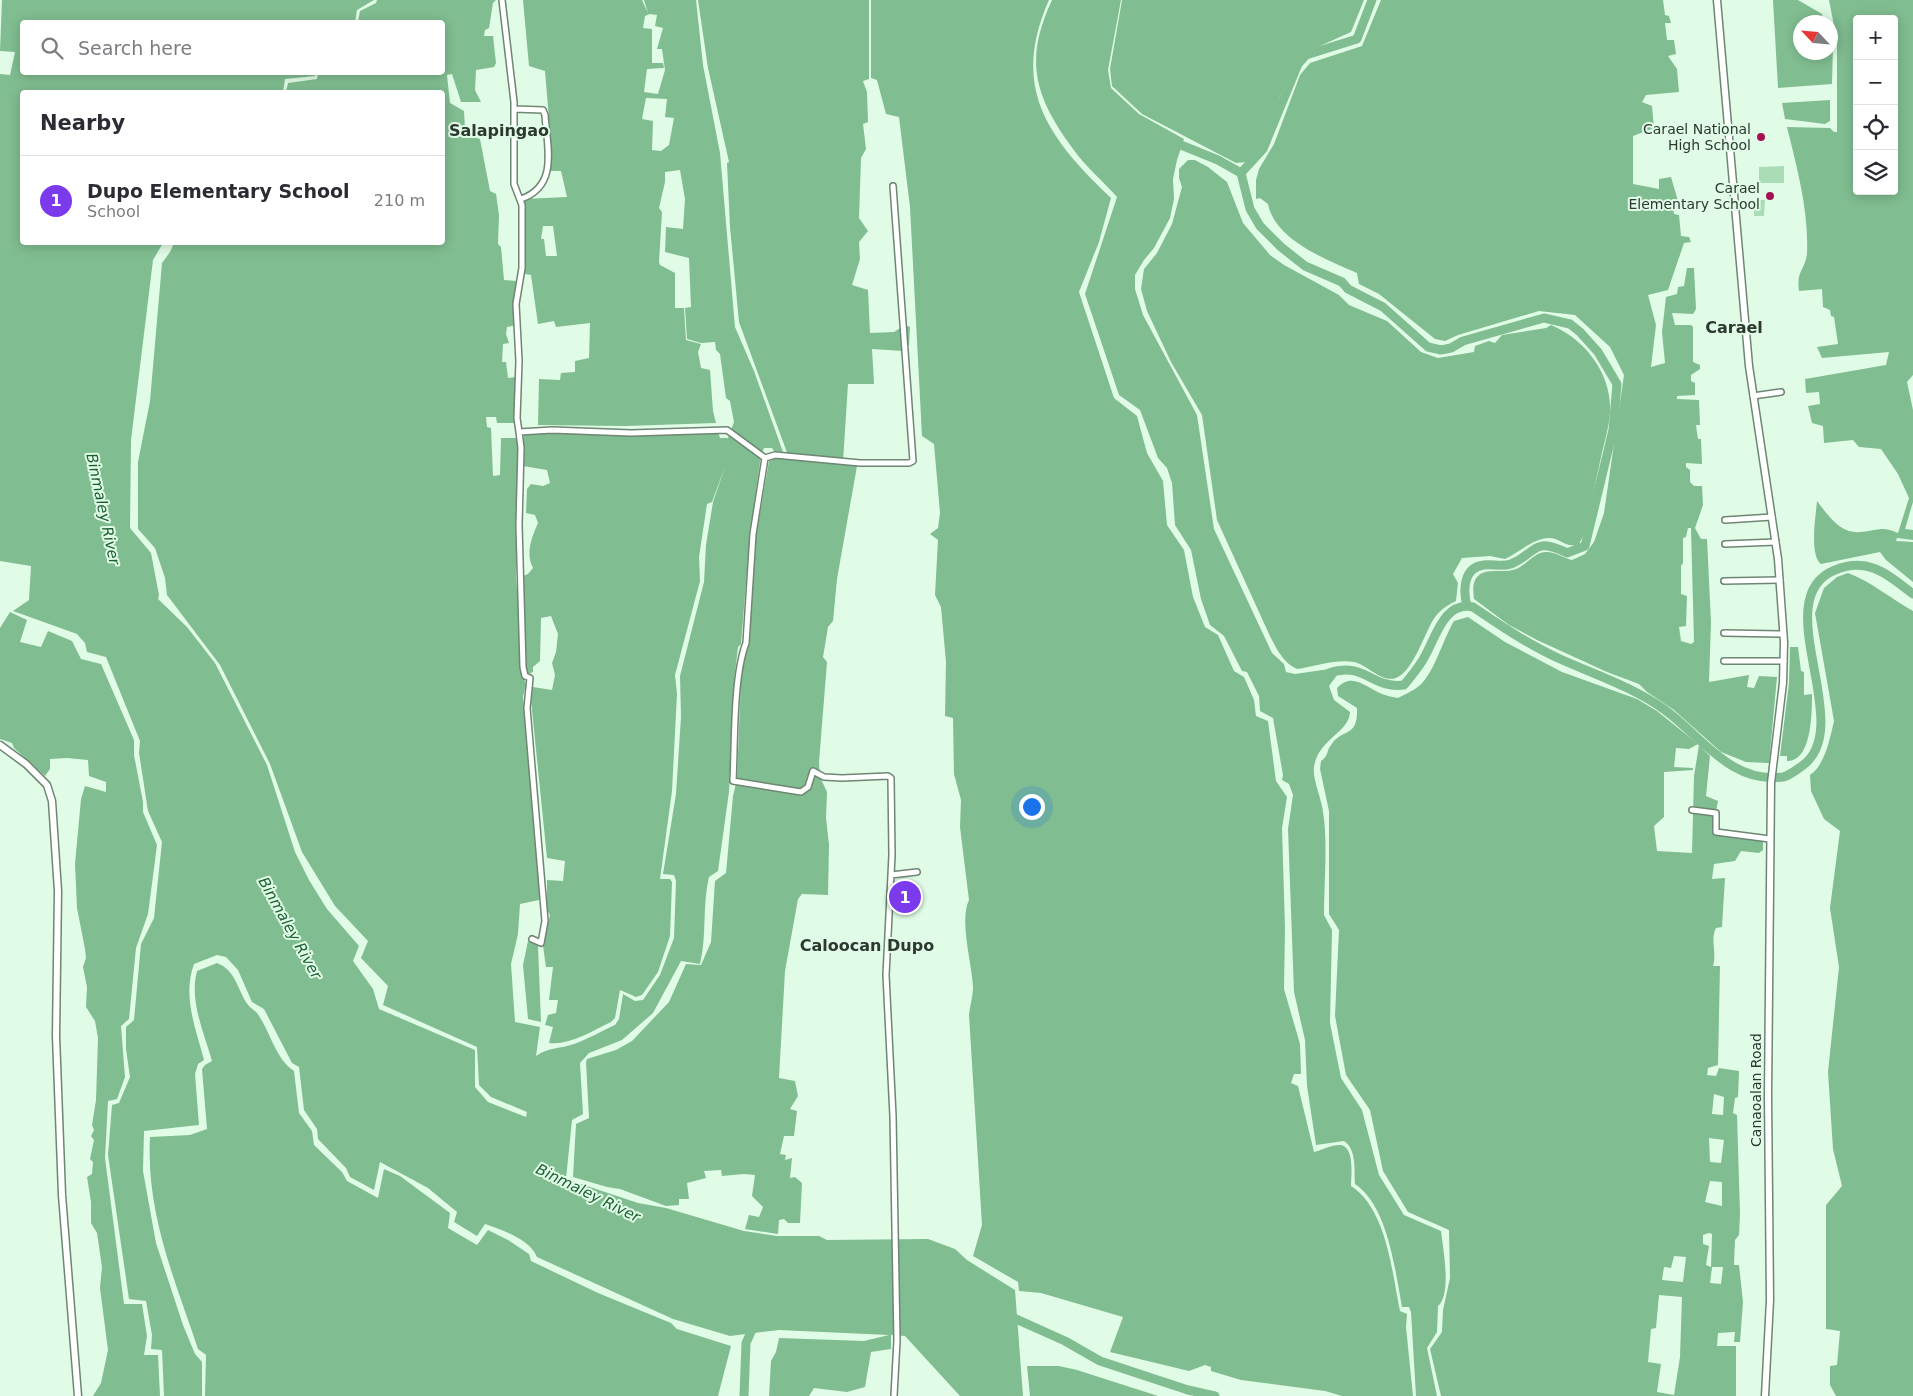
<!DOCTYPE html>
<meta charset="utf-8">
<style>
body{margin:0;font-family:"DejaVu Sans",sans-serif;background:#f7f7f7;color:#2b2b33}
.controls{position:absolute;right:15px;top:15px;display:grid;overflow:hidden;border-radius:5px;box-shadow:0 2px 12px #0003}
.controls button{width:45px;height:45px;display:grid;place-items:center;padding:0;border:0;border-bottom:1px solid #e1e1e2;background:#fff;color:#2b2b33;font:25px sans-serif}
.compass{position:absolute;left:1793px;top:15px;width:45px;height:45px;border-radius:50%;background:#fff;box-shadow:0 2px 12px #0003;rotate:296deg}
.you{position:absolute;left:1031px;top:806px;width:18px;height:18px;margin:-12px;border:4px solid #fff;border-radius:50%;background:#1a73e8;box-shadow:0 0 0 8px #1a73e833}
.badge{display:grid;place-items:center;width:32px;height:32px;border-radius:50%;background:#7c3aed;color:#fff;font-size:16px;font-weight:700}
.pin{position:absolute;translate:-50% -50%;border:2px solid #fff;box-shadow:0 1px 5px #0006}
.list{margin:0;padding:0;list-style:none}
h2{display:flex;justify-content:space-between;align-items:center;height:65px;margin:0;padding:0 20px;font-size:21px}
h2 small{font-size:16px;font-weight:400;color:#7c7c81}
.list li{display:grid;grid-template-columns:32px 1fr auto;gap:15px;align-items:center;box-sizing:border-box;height:90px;padding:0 20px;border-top:1px solid #e1e1e2}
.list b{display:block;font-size:19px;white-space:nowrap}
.list p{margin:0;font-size:16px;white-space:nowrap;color:#7c7c81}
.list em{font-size:16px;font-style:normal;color:#7c7c81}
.icon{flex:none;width:28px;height:28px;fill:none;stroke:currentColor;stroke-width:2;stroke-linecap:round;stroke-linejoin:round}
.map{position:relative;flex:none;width:1913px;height:1396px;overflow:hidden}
.search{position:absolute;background:#fff;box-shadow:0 2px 12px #0003;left:20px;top:20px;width:425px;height:55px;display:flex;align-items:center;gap:12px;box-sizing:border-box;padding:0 18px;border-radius:5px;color:#7c7c81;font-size:19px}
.panel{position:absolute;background:#fff;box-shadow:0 2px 12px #0003;left:20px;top:90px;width:425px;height:155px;border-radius:5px}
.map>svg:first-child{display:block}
</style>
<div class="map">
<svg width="1913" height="1396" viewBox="0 0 1913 1396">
<rect width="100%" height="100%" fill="#e0fce6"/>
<path fill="#aaddb6" d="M1784,166v17h-25v-16z
M1754,200h11l-1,16h-10z"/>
<path fill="#80bd90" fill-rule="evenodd" d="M2,0h372l-17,10 -2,12h-333v50l293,1v3l-30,3 -2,13h-261v150l141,1 -10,17 -22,180 -1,88 21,25 8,42 -1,4 29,28 28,36 52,102 28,87 14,28 18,29 32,37 -6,15 20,28 6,20 96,41v37l13,15 38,15 1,-5 -36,-15 -12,-12 -2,-38 -94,-42 5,-19 -27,-28 7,-17 -33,-35 -33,-54 -32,-88 -50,-99 -53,-70 -2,-17 -10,-30 -17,-19v-67l12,-61 12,-138 8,-11 4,-9 268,-1v-150h-156l2,-9 29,-4 1,-6 124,-1v-50h-84l2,-11 16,-8 1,-3h119l-3,3 -4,25 -4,2 -1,6h9l3,27 -2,4 -18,3 -1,20 6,12h-20l-9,-28 -5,1 3,28 14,8 1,17 9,3v6l6,2 10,52 6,3 3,21 -1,29 3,3 3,33 12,1 1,44 -10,2 -1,7 3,9 -6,1 -1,18h4l2,16 8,-1v46h-19l-1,-6h-10l1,10 4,1 2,48 7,-1 1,-37h17l-2,140 4,49v42l6,15 -3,13 16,166v37l-19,4 -2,30 -7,30 4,58 25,5 -4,29c13,-9 24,-7 38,-12 14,-5 28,-13 41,-19l4,-6 4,-25 12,7 8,-1 17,-25 14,-37 2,-57 -2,-6 -11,-1 13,-80 5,-77 -1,-41 24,-94 2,-37 7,-43 13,-38 -14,38 -5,2 -8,53 1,24 -25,94 2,19 -5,97 -12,88h10l2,3 -2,54 -12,36 -16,23 -6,2 -16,-7 -5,28 -4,4c-19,9 -40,23 -62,21l4,-16 -8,-2 3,-10 8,-2 2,-13h-9l4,-33h-7l-3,-21 7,-31 -3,-5v-30l16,1 2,-20 -18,-3 -16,-158 2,-13 19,3 3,-15 -3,-12 4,-11 2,-18 -7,-18 -10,2 -1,43 -7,6v5l-5,2 -4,-8 -1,-90 5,-2 5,-6c-8,-15 -1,-31 5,-45l-3,-8 -9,-2 1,-24 4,-5 12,2 7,-3 -3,-13 -24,-4 1,-34 193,-4 3,10h8l6,-16 -4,-21 -4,-3 -6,-44 -4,-4 -1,-8 -14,1 -14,-4 -2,-31 6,-1 -2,-49 -24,-6 1,-25 17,2 2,-30 -5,-29 -15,2v10l-6,26 3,4 -3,50 1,3 15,8v35h9l2,32 15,4 -3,8 3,16 9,2 3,41 3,12 -91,3 -87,-1 1,-46 21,1 1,-7 14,-1v-11l14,-3 1,-35 -34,4 -2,-6 -16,3 -7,-49 -6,-1 -2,-75 44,-2 -6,-26h-11l1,-28 -6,-72 -16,-5 -6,-66h119l6,13 -4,-13h52l7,65 17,88 15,174 19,44 29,81 -9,-1 -2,-3h-8l-3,7 -11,78 -9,111 -3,3 -4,34 -5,111 -11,79 -9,6c-7,29 -2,58 -9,87l-19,-3 -28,52 -31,27 -33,13 -9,10 3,51 -11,6 -6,59 72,24 28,5 78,23 33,5h42l8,4 101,-1 27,10 12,11 48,30 8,106h-63l-55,-60 -14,-1v14l-20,3 -6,35 -18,5 -33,-4 -5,8h-40l2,-35 5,-9 3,-14 85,3 25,-6 -110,-5 -49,6 -57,-17 -136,-62c-7,-18 -35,-27 -52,-33l-8,12 -23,-14 3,-10 -29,-24 -48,-26 -6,28 -24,-13 -4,-9 -28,-29 -1,-10 -13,-19 -5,-43 -7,-4 -28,-54 -12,-7 -14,-32 -12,-13 -9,-2 -23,9c-12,32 2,65 10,96l-6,4 -3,10 4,51 -55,6 -1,40 13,72 27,82 12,29 7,8v34h-38l-2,-46 -11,-1 1,-14 -6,-34 -17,-2 -21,-144 4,-50 7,-2 11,-26 -4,-28v-22l8,-7 7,-76 13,-26 8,-76 -14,-31 -9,-58 1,-12 -34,-84 -19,-5 -2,-9 -8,-9 -64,-23 16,-11 2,-34 -31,-5v-487l10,1 5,-23 -15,-1zM650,14l7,1 -2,11 8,2 -6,21h5l3,21 -7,24 -14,-2 3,-23 17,-1 -1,-5h-11v-34l-9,-1 2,-12zM646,98l21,1 -2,18 9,1 -5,27 -8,6 -9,-1 1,-29 -11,-2zM543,226h10l4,30h-11l-2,-17h-3z
M698,0h171v79l-6,2 4,11 1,30 -5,2 3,25 -5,9 -2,60 9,13 -9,11 1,17 -8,26 16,5 2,43 24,-1 11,-7 5,2 -1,18 -6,-1v7l-31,-2 2,35h-26l-5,78 14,4 -20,113 -4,42 -5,6 -5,30 4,5 -8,100 1,15 7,15 -1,26 3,27 -1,50 -26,-1 -4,5 -13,72 -6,107 16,3 3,15 -8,13 7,2 -3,25h-10l-4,18 6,1 -1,5 7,-2 -2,20 5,-1 7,6 -2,40h-12l-4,-4 -5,1 -1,14 -33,-5 4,-14 10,2 4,-10 -11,-11 3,-21 -11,-1 -22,2 -1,-6 -17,1 2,7 -19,5 2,16h-10v6l-13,1 -46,-17 -13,-2 -34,-10 3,-53 13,-6 -3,-56 1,-3 29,-9 16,-9 37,-39 17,-38 15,1 10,-23 4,-61 11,-8 7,-77 4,-17 5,-125 7,-9 5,-96 15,-88 6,-3h14l-50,-136 -9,-95 -3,-64 2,-1 -21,-94z
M871,0h178c-39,88 -1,138 62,198l-12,44 -20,50 35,106 23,18 10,37 16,28 4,44 17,25 9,47 12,30 13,8 16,36 10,6 10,23 2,16 12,5 8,60 11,16 -5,31 3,100 -1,61 16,55 1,30h-7l-3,9 7,3 16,66c8,-2 19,-8 27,-7 14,3 10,31 10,41 36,23 41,87 49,125l7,3 -1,13 7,69h-71l-17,-5 -84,-11 -30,-9v-4l-6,-2 -16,6 -79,-19 13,-35 -82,-24 -22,-2 -1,-9 -45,-26 9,-31 -13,-210c1,-9 4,-19 4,-28 -1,-24 -14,-66 -4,-87l-9,-73 1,-27 -7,-26 -1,-56 -8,-2 1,-54 -5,-55 -6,-12 3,-55 -8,-6 8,-6 2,-15 -6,-69 -12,-8 -12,-229 -11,-90 -13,-3 -9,-34 -6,-2z
M1052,0h69l-13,70 3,18 28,26 45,25 -7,21 -4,19 1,20 -4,19 -16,30 -10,12 -9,15v14l8,26 54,100 17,114 58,124 12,11 2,8 9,2 48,-7 -14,19 5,14 16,12c-1,21 -32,27 -36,55 -2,11 8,33 9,45 5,29 1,73 1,103l8,15 -2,93 11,55 21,32 17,65 25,40 37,16c2,17 11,64 -3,75l-1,26 -10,16 10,48h-21l-5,-84 -2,-5h-7c-7,-37 -14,-101 -47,-123 -1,-14 2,-34 -11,-43l-28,4 -9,-59 -2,-46 -11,-48 -6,-163 5,-34 -4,-11 -7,-4 1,-5 -10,-57 -13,-7 -1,-15 -12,-24 -5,-1 -18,-35 -14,-11 -9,-26 -10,-49 -16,-25 -3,-42 -5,-15 -9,-10 -18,-48 -21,-15 -34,-101 32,-97c-14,-16 -32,-31 -44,-48 -39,-53 -49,-89 -21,-149z
M1122,0h242l-13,32 -51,23 -20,41 -17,49 -10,13 -7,4 -10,1 -94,-49 -30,-28 -2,-17z
M1381,0h282l2,15 4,1 2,7h-6l2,17h7l2,14 -8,2 9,13 2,23 -33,3 -4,7 10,4 2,22 -21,8v48l26,5v-10l12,-2 7,24h-6l2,13 5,1 2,21 8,1 2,5 -7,1 -16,47 -20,5 8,30 -5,42 14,-4 -3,-31 4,-35 11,-3 1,-7 6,-1 3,-18h7l2,41 -3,5 -21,-1 3,12h16l2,2v35l7,3v4l-9,6v6l4,2v12l-18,1v3l22,1 1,25h-4l2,14h3l1,25 -16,-1v4l4,3v12l4,4h8l1,19 -8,23 6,11h6l4,83 -2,60 40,-7 -2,12 7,1 5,-12 18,1 -8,86 -23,-1 -25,-10 -47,-42 -27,-18 -8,-8 -32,-12 -70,-32 -28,-15 -35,-26c-1,-8 -2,-17 4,-23 9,-9 26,-2 38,-7 11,-4 18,-17 30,-17 7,-1 18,6 26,8l13,-6 9,-12 10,-29 20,-138 -14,-28 -35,-32 -36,-4 -81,24 -13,6 -10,-2 -56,-45 -20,-10 -2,-11c-30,-13 -82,-33 -89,-69l-8,-6 -4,1v-19l3,-11 15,-25 26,-69 10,-12 52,-17zM1688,528h3l3,114 -3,2 -10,-3 -2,-14 7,-1 1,-30 -6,-2v-28l2,-3v-25l3,-1z
M1773,0h25l24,14 1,8h-23v30h30l1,-12 2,7 -1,37 -54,4z
M1829,0h84v375l-6,7 6,28v92l-8,27 8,1v10l-16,-2 -1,3 17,1v40l-27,-22 -6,-8 -59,12c-12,-9 -5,-49 -4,-63 11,14 23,33 43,31 17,-1 22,-7 38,1l11,-35 -11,-24 -17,-25 -22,-2 -6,-7 -29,3 -1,-17 -11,-3 -4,-17 12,-2 -1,-12 -13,1 -1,-14 81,-14 3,-13 -67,6 -5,-11 21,-3 -4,-27 -3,-1 -1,-6 -7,-3 -1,-18 -23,2c-3,-20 6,-21 8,-37 2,-43 -10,-86 -20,-127l43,1 4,4h3v-91zM1857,19h37v172h-37z
M1830,100v21l-5,3 -40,-5 -3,-16z
M1188,160h7l13,7 19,15 16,41 27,32 14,10 55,30 10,10 38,16 34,31 17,6 36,-6 1,-6 14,-5 6,2 7,-8 44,-7 5,-3c34,14 61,49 59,87 -1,17 -7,34 -10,50 -5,22 -9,45 -14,68l-7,14c-13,5 -18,-6 -30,-6 -15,0 -31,15 -44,21l-15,-3 -28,2 -9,16 5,9 -2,18c-8,4 -15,8 -21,16 -10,14 -21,54 -39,61 -15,5 -28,-13 -42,-16 -17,-3 -39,4 -56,7 -14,-4 -23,-23 -29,-35l-52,-114 -15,-105 -31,-53 -24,-51 -6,-22 3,-20 13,-16 15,-29 10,-37 -3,-9v-9z
M1848,573c24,9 43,26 65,38v785h-77l-6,-11v-19l7,-1 3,-34 -14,-2v-124l16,-19 -9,-37 -5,-77 11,-105 -9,-59 10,-77 -16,-12 -13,-28 -1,-16c15,-10 20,-37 24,-54l-19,-108 9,-25 13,-11z
M10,612l17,8 -7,22 21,5 7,-16 24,10 9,18 20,5 33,76v15l9,47v10l14,33 -9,69 -12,34 -7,71 -8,7 4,51 -8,22 -9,2 -3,57 19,146h18l5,32 -3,19h14l2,41h-67l8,-13 7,-33 -8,-62 2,-21 -5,-34 -6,-10v-21l-4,-25 5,-3 1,-12 -3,-3 4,-19 -3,-4 3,-6 -2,-5 4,-25 2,-62 -3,-17 -9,-14 1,-20 -4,-20 3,-9 -1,-9 -8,-41 -2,-44 6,-65 4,-13 21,6v-10l-17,-6 -1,-16 -21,-2 -17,1v10l-5,7 -31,-28 -2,-5 -12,-4v-111z
M1468,617l37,25 57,30 75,27 20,12 41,33 -9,5 -13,-1 -2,19 19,1v2l-29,2v45l-10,9 3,25 35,2 2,-77 5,-31 11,11 -4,40 12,5 -6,31 51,8v10l-4,3 -18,-2 -6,10 -21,3 -2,15 13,-1 -3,49 -6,1c-6,11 1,25 -3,38h7l-2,99 -10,3 -1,7 9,1 3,-8 20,3 -1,26 -3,1 -2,15 4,2 3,99 -1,21 -4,5 -1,25h5l4,37 -3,40h-6l1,-10 -17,1 -1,13h19v50h-295l-11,-47 12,-17 1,-22 7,-32 -1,-48 -41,-18 -25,-41 -13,-61 -24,-35 -11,-59 4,-86 -10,-16v-103l-9,-42 1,-8c8,-5 5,-10 10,-16 12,-18 27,-6 26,-37l-19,-12 -1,-8c15,-17 30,0 45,6 5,2 11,3 16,4 7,-4 15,-7 21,-12 15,-12 24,-47 35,-65zM1714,1094l10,3 -1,18 -11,-1zM1709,1138l15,2 -3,23 -11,-1zM1710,1181l12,1v24l-17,-4zM1709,1233l3,1 -1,33 -5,-2 3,-19 -6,-2v-9zM1674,1256l12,1 -3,25 -21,-2 2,-13 7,1zM1712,1267h11l-2,17 -11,-1zM1659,1295l23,2 -2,60 -6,38 -17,-3 4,-28 -13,-2 3,-33 5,-1z
M1790,647h8l3,24 3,1v23l8,-1c0,18 0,68 -25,67v-5h-7l9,-73z
M528,941l10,5 3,76 -13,-3 -5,-54z
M217,963c18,7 20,24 29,39 3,6 10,8 13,14 12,18 17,43 35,55l5,42 13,18 2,14 28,27 5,9 31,17 6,-29 16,7 50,37 -2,15 29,17 11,-15 20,10 21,14 2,7 67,32 73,30 6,6 54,17 -13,50h-513l1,-41 -8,-6c-24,-72 -52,-135 -48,-212l40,-2 17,-6 -5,-60 3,-4 7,-4c-8,-29 -23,-60 -15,-90z
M1027,1366h32l18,4 81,26h-128z"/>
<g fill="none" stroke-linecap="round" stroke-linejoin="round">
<path stroke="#80bd90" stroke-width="9" d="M1171,141l47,19 23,13 9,36 10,17 21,21 24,19 37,16 6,7 35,18 45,40 13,3 10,-2 12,-7 81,-23 26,6 10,8 18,20 19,32 -4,46 -28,116 -18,7c-34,-17 -30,0 -56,11 -9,3 -18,0 -27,1 -21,2 -21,26 -17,41
M1241,173l22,-24 35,-85 8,-9 51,-16 15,-39
M1329,673c36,-12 42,16 75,12 8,-10 16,-19 21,-29 11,-19 19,-55 48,-49 28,19 56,38 87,52 36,16 73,28 105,51 37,27 66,74 118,67 6,-1 13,-7 19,-11 56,-39 -37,-168 33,-196 34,-14 53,5 78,24
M1007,1315l58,26 35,20 88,29 27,6
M744,1396l2,-53 9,-20"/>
<defs>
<path id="minor" d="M502,0l12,102v82l8,21v63l-6,36 3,57 -2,57 2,14
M514,109l29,1 2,5c2,32 14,71 -24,84
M1753,396l28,-4
M765,458l-12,76 -7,109c-13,34 -11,100 -13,138l68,11 7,-5 5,-16 11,6 18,1 46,-2 3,2 1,77 -6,120 7,141 4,224 -3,56
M765,458l10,-3 85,8h49l4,-2 -20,-275
M1725,520l47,-3
M1725,544l51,-2
M1724,581l56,-1
M1724,633l60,1
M1724,661h60
M1692,810l24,3v19l54,7
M891,875l26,-3
M532,939l9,4 4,-22 -18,-213 3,-30 -5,-2 -2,-9 -4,-142 2,-77 -2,-16 33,-2 79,3 96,-3 38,28"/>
<path id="tertiary" d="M1717,0l32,366 29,193 6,83 -1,41 -12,100 -3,313 2,204 -5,96
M0,745l26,19 21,21 5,16 6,90 -2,145 6,159 16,201"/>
</defs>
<use href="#minor" stroke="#6e8673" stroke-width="8"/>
<use href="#tertiary" stroke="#6e8673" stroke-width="9"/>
<use href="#minor" stroke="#fff" stroke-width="5"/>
<use href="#tertiary" stroke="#fff" stroke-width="6"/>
</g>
<g fill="#a41253" stroke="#e0fce6" stroke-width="2">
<circle cx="1761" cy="137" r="5"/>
<circle cx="1770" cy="196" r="5"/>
</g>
<g text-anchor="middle" stroke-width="4" stroke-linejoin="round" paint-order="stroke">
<g font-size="14" fill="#2d3830" stroke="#e0fce6" text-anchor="end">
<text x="1751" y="134">Carael National<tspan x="1751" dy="16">High School</tspan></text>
<text x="1760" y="193">Carael<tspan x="1760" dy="16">Elementary School</tspan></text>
</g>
<g font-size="14" fill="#2d3830" stroke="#e0fce6">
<text transform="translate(1756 1090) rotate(-90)" y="5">Canaoalan Road</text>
</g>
<g font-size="15" font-style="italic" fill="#1a5e33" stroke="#e0fce6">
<text transform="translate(103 509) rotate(78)" y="5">Binmaley River</text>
<text transform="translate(290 928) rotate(61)" y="5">Binmaley River</text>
<text transform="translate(588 1193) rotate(26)" y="5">Binmaley River</text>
</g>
<g font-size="16" font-weight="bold" fill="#2d3830" stroke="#e0fce6">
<text x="499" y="136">Salapingao</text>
<text x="1734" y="333">Carael</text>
<text x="867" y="951">Caloocan Dupo</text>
</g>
</g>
</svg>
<div class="controls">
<button>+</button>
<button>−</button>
<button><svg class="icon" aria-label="locate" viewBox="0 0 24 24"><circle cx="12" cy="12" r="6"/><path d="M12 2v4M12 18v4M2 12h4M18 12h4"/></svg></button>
<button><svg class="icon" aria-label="layers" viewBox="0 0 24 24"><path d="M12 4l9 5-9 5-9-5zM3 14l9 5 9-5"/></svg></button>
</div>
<svg class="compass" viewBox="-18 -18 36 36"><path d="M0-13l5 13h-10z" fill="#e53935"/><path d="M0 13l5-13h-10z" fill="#7c7c81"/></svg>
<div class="you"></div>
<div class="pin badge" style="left:905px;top:897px">1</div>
<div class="search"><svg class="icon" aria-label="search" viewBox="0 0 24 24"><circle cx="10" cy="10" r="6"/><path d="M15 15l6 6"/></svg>Search here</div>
<section class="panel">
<h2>Nearby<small></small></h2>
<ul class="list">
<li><span class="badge">1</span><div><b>Dupo Elementary School</b><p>School</p></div><em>210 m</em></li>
</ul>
</section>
</div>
